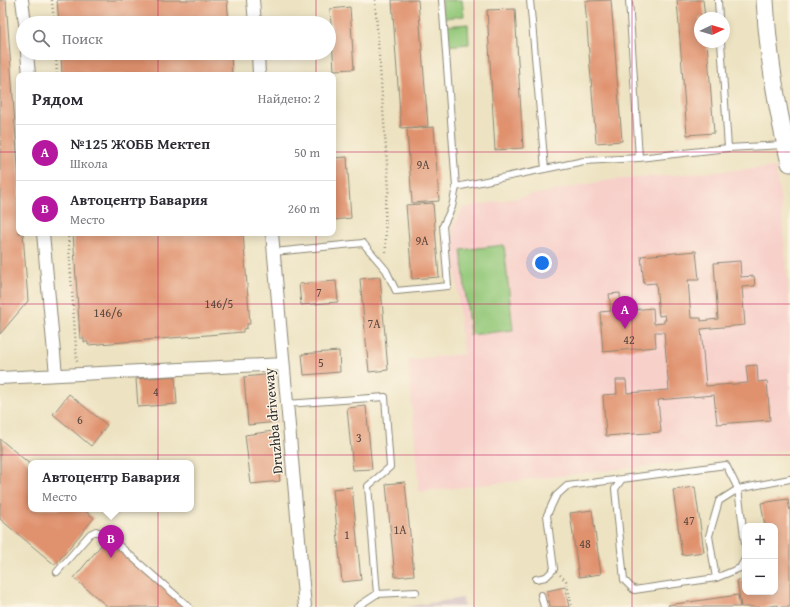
<!DOCTYPE html>
<html lang="ru">
<meta charset="utf-8">
<style>
body{margin:0;font-family:"Gentium Book Plus",serif;background:#f2f2f3;color:#2b2b33}
.controls{position:absolute;right:12px;bottom:12px;display:grid;overflow:hidden;border-radius:8px;box-shadow:0 2px 10px #0003}
.controls button{width:36px;height:36px;display:grid;place-items:center;padding:0;border:0;border-bottom:1px solid #e1e1e2;background:#fff;color:#2b2b33;font:20px sans-serif}
.compass{position:absolute;left:694px;top:12px;width:36px;height:36px;border-radius:50%;background:#fff;box-shadow:0 2px 10px #0003;rotate:86deg}
.you{position:absolute;left:542px;top:263px;width:14px;height:14px;margin:-10px;border:3px solid #fff;border-radius:50%;background:#1a73e8;box-shadow:0 0 0 6px #1a73e833}
.badge{display:grid;place-items:center;width:26px;height:26px;border-radius:50%;background:#b5179e;color:#fff;font-size:13px;font-weight:700}
.pin{position:absolute;translate:-50% -33px;filter:drop-shadow(0 1px 2px #0008)}
.pin::after{content:'';position:absolute;top:21px;width:14px;height:12px;background:inherit;clip-path:polygon(0 0,100% 0,50% 100%)}
.popup{position:absolute;left:28px;top:460px;width:166px;height:52px;box-sizing:border-box;display:grid;place-content:center;border-radius:8px;background:#fff;filter:drop-shadow(0 1px 3px #0005);font-size:13px;white-space:nowrap;color:#7c7c81}
.popup b{font-size:15px;color:#2b2b33}
.popup::after{content:'';position:absolute;left:50%;top:100%;margin-left:-8px;border:8px solid transparent;border-top-color:#fff}
.list{margin:0;padding:0;list-style:none}
h2{display:flex;justify-content:space-between;align-items:center;height:52px;margin:0;padding:0 16px;font-size:17px}
h2 small{font-size:13px;font-weight:400;color:#7c7c81}
.list li{display:grid;grid-template-columns:26px 1fr auto;gap:12px;align-items:center;box-sizing:border-box;height:56px;padding:0 16px;border-top:1px solid #e1e1e2}
.list b{display:block;font-size:15px;white-space:nowrap}
.list p{margin:0;font-size:13px;white-space:nowrap;color:#7c7c81}
.list em{font-size:13px;font-style:normal;color:#7c7c81}
.icon{flex:none;width:22px;height:22px;fill:none;stroke:currentColor;stroke-width:2;stroke-linecap:round;stroke-linejoin:round}
.map{position:relative;flex:none;width:790px;height:607px;overflow:hidden}
.search{position:absolute;background:#fff;box-shadow:0 2px 10px #0003;left:16px;top:16px;width:320px;height:44px;display:flex;align-items:center;gap:10px;box-sizing:border-box;padding:0 14px;border-radius:22px;color:#7c7c81;font-size:15px}
.panel{position:absolute;background:#fff;box-shadow:0 2px 10px #0003;left:16px;top:72px;width:320px;height:164px;border-radius:8px}
.map>svg:first-child{display:block}
</style>
<div class="map">
<svg width="790" height="607" viewBox="0 0 790 607">
<rect width="100%" height="100%" fill="#fcf5e5"/>
<filter id="ink" filterUnits="userSpaceOnUse"><feTurbulence type="fractalNoise" baseFrequency=".025" numOctaves="2"/><feDisplacementMap in="SourceGraphic" scale="8" xChannelSelector="R" yChannelSelector="G"/><feConvolveMatrix kernelMatrix="1 2 1 2 8 2 1 2 1" color-interpolation-filters="sRGB"/></filter>
<filter id="wash" filterUnits="userSpaceOnUse"><feTurbulence type="fractalNoise" baseFrequency=".012" numOctaves="4" result="noise"/><feDisplacementMap in="SourceGraphic" scale="16" xChannelSelector="R" yChannelSelector="G"/><feGaussianBlur stdDeviation="0.9" result="paint"/><feColorMatrix in="noise" values="0 0 0 0 0 0 0 0 0 0 0 0 0 0 0 0 0 1.4 0 .05"/><feComposite in="paint" operator="in"/></filter>
<g filter="url(#wash)">
<rect width="100%" height="100%" fill="#ede3c2"/>
<path fill="#f7d0ca" d="M775,167l6,36 9,108v139l-371,42 -11,-132 55,-6 -11,-126 11,-20 147,-28z"/>
<path fill="#d2bec2" d="M463,598l1,9h-59z"/>
<path fill="#95c97b" stroke="#607a53" d="M442,0h20l2,16 -21,2z
M468,24l1,20 -23,2 -2,-20z
M504,245l9,85 -43,5 -9,-85z"/>
<g id="blocks">
<path fill="#e0926e" d="M0,0h6l13,180v53h4l5,68 -28,33z
M57,0h170l2,23h-170z
M392,0h26l10,126 -27,2z
M611,0l11,141 -26,2 -11,-142z
M677,0h26l2,18h-5v24h7l7,91 -27,2z
M350,7l4,62 -20,1 -4,-61z
M515,9l8,139 -28,2 -8,-140z
M61,53h170l1,22h-170z
M434,127l5,74 -27,2 -5,-74z
M347,157l4,61 -18,2v-62z
M433,203l6,74 -27,2 -6,-74z
M73,233h170l7,91h-3v4l-4,1v3l-155,13v-3h-4v-4h-4z
M696,251l3,29h-11l3,38h10v3l17,-2 -4,-56 26,-2 1,16 13,-1 1,10 -13,1 3,38 -44,4 5,57 42,-3 -2,-17 11,-1 1,17 9,-1 3,39 -53,4 -3,-29 -56,5 3,32 -55,4 -3,-41 14,-1 -1,-14h10l1,13 42,-3 -5,-58h-9l1,15 -53,5 -3,-40 11,-1 -2,-17 11,-1 1,18 32,-3 1,16 10,-1v-3h2l-1,-5 -6,1 -3,-33 -12,1 -3,-28z
M380,277l8,93 -19,2 -9,-93z
M336,281l2,21 -37,3 -2,-21z
M339,351l1,21 -36,3 -2,-21z
M273,374l4,48 -29,3 -4,-48z
M175,376l2,28 -39,3 -2,-28z
M69,394l38,31 -16,21 -38,-32z
M366,406l6,63 -19,1 -6,-62z
M273,431l7,50 -29,3 -6,-49z
M0,439l31,26v44h52l11,9 -39,47 -55,-46z
M405,482l9,93 -19,2 -9,-93z
M352,487l9,93 -19,2 -9,-93z
M695,487l9,65 -22,3 -9,-65z
M788,499l2,13v95h-12v-2l-16,2h-21l-4,-27 8,-1v13h30v-66h-10l-4,-23z
M592,510l9,64 -22,3 -9,-64z
M107,538l80,69h-79l-34,-29z
M565,587l4,20h-19l-3,-16z
M738,595l2,12h-71l-1,-2z"/>
</g>
</g>
<g filter="url(#ink)">
<use href="#blocks" fill-opacity="0" stroke="#8c8776" stroke-width="1"/>
<g fill="none" stroke-linecap="round" stroke-linejoin="round">
<defs>
<path id="lane" d="M442,0l14,187 128,-26 55,-3 89,-10 56,-3
M530,0l15,169
M629,0l10,158
M718,0l1,18
M721,42l7,106
M274,252l89,-9 23,27 10,21 52,-5 -5,-60 9,-19 4,-20
M286,404l99,-7 5,70 -22,19 9,108
M745,544l-7,-55 -12,-24 -104,14 -7,10 9,91 10,10 82,-12 -7,-42 10,-35 19,-12 52,-10
M57,572l33,-38 6,-3 11,4 82,72
M716,578l24,-10 5,-9
M536,579l10,-2 8,-8 -7,-54 9,-19 11,-10 55,-7
M541,595l3,12
M357,607l20,-13 39,-2"/>
<path id="street" d="M22,0l3,23
M253,0l2,23
M27,53l2,22
M258,53l1,22
M43,233l13,142
M272,233l33,374
M0,378l283,-14"/>
<path id="secondary" d="M765,0c3,55 12,109 25,163"/>
</defs>
<use href="#lane" stroke="#8c8776" stroke-width="8"/>
<use href="#street" stroke="#8c8776" stroke-width="14"/>
<use href="#secondary" stroke="#8c8776" stroke-width="19"/>
<path stroke="#8c8776" stroke-width="2.5" stroke-dasharray="1 3" stroke-linecap="butt" d="M52,0l2,23
M375,0l14,190 -4,14 1,51
M56,53l1,22
M68,233l9,129
M560,575l6,6 6,26"/>
<use href="#lane" stroke="#fff" stroke-width="6"/>
<use href="#street" stroke="#fff" stroke-width="12"/>
<use href="#secondary" stroke="#fff" stroke-width="17"/>
</g>
</g>
<path fill="none" stroke="#c2185b" stroke-width="1" stroke-opacity="0.55" d="M158,0v23M316,0v23M474,0v607M632,0v607M158,53v22M316,53v22M0,152h19M333,152h457M158,233v374M316,233v374M0,304h790M0,455h790"/>
<g text-anchor="middle" stroke-width="3" stroke-linejoin="round" paint-order="stroke">
<g font-size="12" fill="#58453c">
<text x="423" y="169">9А</text>
<text x="422" y="245">9А</text>
<text x="319" y="297">7</text>
<text x="219" y="308">146/5</text>
<text x="108" y="317">146/6</text>
<text x="374" y="328">7А</text>
<text x="629" y="344">42</text>
<text x="321" y="367">5</text>
<text x="156" y="396">4</text>
<text x="80" y="424">6</text>
<text x="359" y="442">3</text>
<text x="689" y="525">47</text>
<text x="400" y="534">1А</text>
<text x="347" y="539">1</text>
<text x="585" y="548">48</text>
</g>
<g font-size="14" fill="#2b2b2b" stroke="#fcf5e5">
<text transform="translate(273 421) rotate(-95)" y="5">Druzhba driveway</text>
</g>
</g>
</svg>
<div class="controls">
<button>+</button>
<button>−</button>
</div>
<svg class="compass" viewBox="-18 -18 36 36"><path d="M0-13l5 13h-10z" fill="#e53935"/><path d="M0 13l5-13h-10z" fill="#7c7c81"/></svg>
<div class="you"></div>
<div class="pin badge" style="left:625px;top:329px">A</div>
<div class="pin badge" style="left:111px;top:558px">B</div>
<div class="popup"><b>Автоцентр Бавария</b>Место</div>
<div class="search"><svg class="icon" aria-label="search" viewBox="0 0 24 24"><circle cx="10" cy="10" r="6"/><path d="M15 15l6 6"/></svg>Поиск</div>
<section class="panel">
<h2>Рядом<small>Найдено: 2</small></h2>
<ul class="list">
<li><span class="badge">A</span><div><b>№125 ЖОББ Мектеп</b><p>Школа</p></div><em>50 m</em></li>
<li><span class="badge">B</span><div><b>Автоцентр Бавария</b><p>Место</p></div><em>260 m</em></li>
</ul>
</section>
</div>
